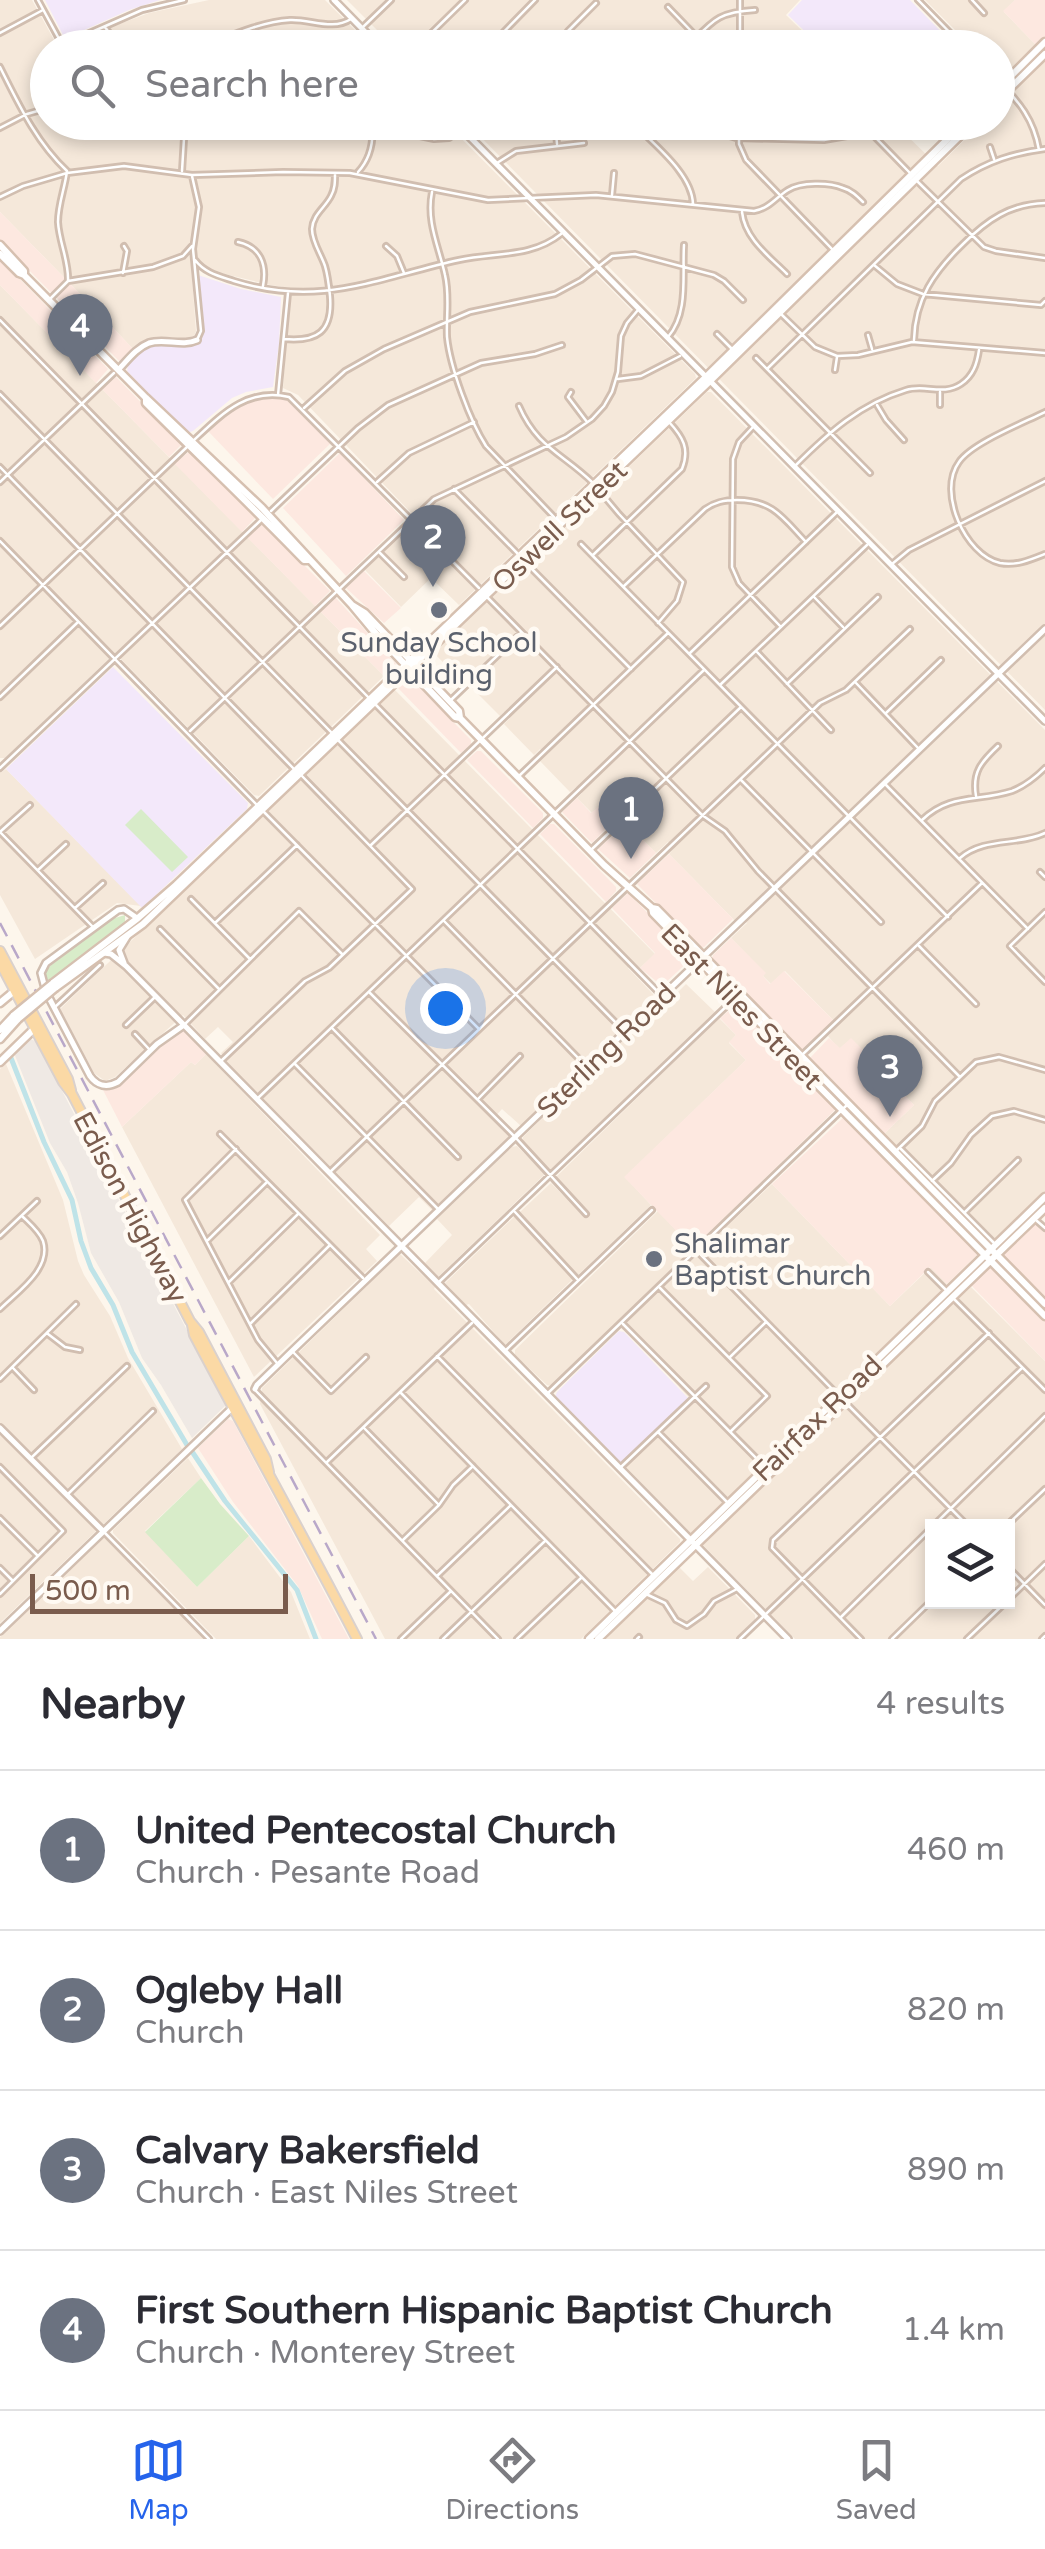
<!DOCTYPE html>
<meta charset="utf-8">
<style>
body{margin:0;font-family:"Varela Round",sans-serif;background:#f2f2f3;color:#2b2b33}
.controls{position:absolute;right:30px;bottom:30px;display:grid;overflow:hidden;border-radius:0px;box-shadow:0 5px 15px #0003}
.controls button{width:90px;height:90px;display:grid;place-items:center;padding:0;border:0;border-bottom:2px solid #e1e1e2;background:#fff;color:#2b2b33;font:50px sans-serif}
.scale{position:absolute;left:30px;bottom:25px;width:258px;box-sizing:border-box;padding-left:10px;border:5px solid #7a5c4d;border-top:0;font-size:28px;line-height:35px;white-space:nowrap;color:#7a5c4d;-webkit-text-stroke:8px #fffaf3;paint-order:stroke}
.you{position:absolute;left:445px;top:1008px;width:35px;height:35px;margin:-25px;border:8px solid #fff;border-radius:50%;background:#1a73e8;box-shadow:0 0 0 15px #1a73e833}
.badge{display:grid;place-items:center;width:65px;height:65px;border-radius:50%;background:#2563eb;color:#fff;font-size:32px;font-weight:700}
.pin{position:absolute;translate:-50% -82px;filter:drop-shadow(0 2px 5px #0008)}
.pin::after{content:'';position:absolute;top:52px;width:35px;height:30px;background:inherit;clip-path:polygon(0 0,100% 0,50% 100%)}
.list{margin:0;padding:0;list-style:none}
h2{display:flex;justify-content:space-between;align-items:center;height:130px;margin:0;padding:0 40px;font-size:42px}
h2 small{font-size:32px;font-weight:400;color:#7c7c81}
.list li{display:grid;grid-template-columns:65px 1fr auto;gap:30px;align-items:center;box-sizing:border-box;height:160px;padding:0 40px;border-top:2px solid #e1e1e2}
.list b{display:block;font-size:38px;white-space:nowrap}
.list p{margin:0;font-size:32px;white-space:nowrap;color:#7c7c81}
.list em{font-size:32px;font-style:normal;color:#7c7c81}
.icon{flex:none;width:55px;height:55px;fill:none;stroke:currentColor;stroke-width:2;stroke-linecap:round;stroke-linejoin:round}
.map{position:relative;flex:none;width:1045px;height:1639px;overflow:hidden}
.search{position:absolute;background:#fff;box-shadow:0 5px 15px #0003;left:30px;right:30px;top:30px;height:110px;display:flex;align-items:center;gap:25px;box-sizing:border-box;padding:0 35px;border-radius:55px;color:#7c7c81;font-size:38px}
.sheet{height:770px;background:#fff}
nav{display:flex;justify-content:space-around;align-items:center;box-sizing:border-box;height:140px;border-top:2px solid #e1e1e2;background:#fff;font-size:28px;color:#7c7c81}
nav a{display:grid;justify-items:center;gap:5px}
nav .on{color:#2563eb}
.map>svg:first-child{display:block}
</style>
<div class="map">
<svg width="1045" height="1639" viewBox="0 0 1045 1639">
<rect width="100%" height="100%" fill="#fdf6ec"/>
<path fill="#f5e8da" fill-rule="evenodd" d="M0,0h32l26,47 91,-34 60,-13h116l47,47 -324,1v74l398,1 249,251 1,4 -237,227 -28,-27 -30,29 -36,-37 51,-52 -118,-123 -15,-7 7,-100 -20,-3 -58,-14 -8,-5 -7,-8 -6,6 5,67 -2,6 -8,4 -34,-2 -19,10 -30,-32 -6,-16 -5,5 -92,-94z
M347,0h453l-14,15 33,32h-425z
M925,0h90l-11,12 32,33 -34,32 -4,-3v-26l-26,-1z
M1045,60v650l-578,-587h427l44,43 44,-43 16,-1v-15z
M0,285l384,391 -125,120 -5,-1 -139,-142 -110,105h-5z
M707,392h4l334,338v468l-48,46 -99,-99h-4l-10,-11 30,-29 -14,-14 2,-3 -51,-49 -12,10 -11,-13 16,-16 -5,-4 -5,5 -49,-50 -14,13 -8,-8 2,-3 -34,-35 16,-15 -6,-6 -5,5 -67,-68 5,-6 -6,-6 -12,11 -30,-30 3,-4 -6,-6 -10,9 -14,-15 -7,6 -15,-15 5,-5 -6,-6 -6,5 -31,-32 6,-6 -5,-5 -6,6 -30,-31 6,-6 -6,-6 -4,4 -29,-29 4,-5 -5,-6 -8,6 -28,-29z
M394,689l261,265 -15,14 -6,-5 -6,5 25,26 1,4 -133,128 -19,-17 -9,10 18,17 -78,75 -14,-14 -30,29 -162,-164 -6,-9 12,-11 -15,-15 -13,12 -22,-24 -68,62 -10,4 -11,-8 -34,-64z
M6,769l135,137 -24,-3 -82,56 -35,-64v-124l2,1z
M686,984l30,29 -165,159 -29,-29 1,-6 143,-139 3,3z
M719,1018l17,17 -7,8 17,17 -121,117 26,28 -73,70 -58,-63 31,-29 32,33 4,-3 -33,-34z
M206,1054l174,181 -14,14 11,12 -123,116 -132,-250 69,-65 4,3z
M6,1064l57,136 15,61 6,14 26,41 18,42 54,91 -182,174v-554z
M517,1146l28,28 -107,103 -13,-14 27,-28 -15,-16 75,-72z
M772,1184l118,122 41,-39 16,17 -107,105 -7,10 -140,137 -69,-71 67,-65 -69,-75z
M658,1211l35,37 -142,138 -4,-1 -32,-30v-5z
M515,1216l58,63 -68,66 -36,-41 -3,1 -21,-22z
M400,1254l35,33 -1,2 246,250v3l-99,97h-196l-125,-235 2,-16z
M971,1287l74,74v278h-250l-95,-97zM932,1526h76v76h-76z
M188,1458l13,20 -56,53 52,56 52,-51 42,56 19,47h-94l-103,-106v-3z
M106,1535l101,104h-207v-2z
M679,1567l14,14 15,-14 47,48v5l-20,19h-129z"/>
<path fill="#fde8e0" d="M1015,0h30v36l-9,9 -33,-34z
M0,212l91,93 6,-5 9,16 -2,2 29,31 -13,13 -120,-121z
M0,259l108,110 -12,14 -96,-98z
M116,377l66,67 -13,13 -67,-68z
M268,396l23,3 40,44 -58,56 -66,-69 18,-17 21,-13z
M189,452l27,22 41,42 -15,16 -68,-69z
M340,453l64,67 -58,56 -63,-68z
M262,523l68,68 -15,15 -68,-69z
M364,571l37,37 -17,15 -38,-35z
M335,597l61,67 -1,3 -11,9 -64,-65z
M407,679h4l60,61v4l-10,9 -63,-65z
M477,751h4l62,62v5l-10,10 -66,-68z
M577,798l14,15 7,-6 15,15 -21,21 -30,-31z
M626,823l30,30 -26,25 -32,-29z
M550,824h4l62,63v4l-10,11 -66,-68z
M669,854l64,65 -29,28 -4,1 -63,-64z
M628,893l64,65 -30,28 -22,-18 15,-15 -43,-45z
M731,938l35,35 -3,3 7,8 14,-13 50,50 -31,30 -2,1 -89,-93 1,-4z
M737,1004l22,22 -2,3 79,80 -143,139 -69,-71 122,-117 -17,-18 7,-7 -16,-17z
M184,1031l22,23 -11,11 -4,-3 -69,65 -20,-39h8l10,-4 47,-44z
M829,1038l11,10 11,-10 51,51 -1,2 13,14 -30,29 -75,-75z
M844,1117l134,137 -31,30 -17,-17 -40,39 -118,-122z
M1033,1218l12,12v71l-47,-48z
M993,1257l52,53v51l-77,-79z
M228,1419l5,2 116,218h-27l-24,-53 -65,-84 -35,-54z"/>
<path fill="#efe9e4" d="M29,1039l7,2 190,364 -34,33 -31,-53 -19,-27 -23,-56 -28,-49 -13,-50 -11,-31 -17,-29 -36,-90z"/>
<path fill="#f3e8fa" d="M45,0h115l-31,10 -47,21 -19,4z
M802,0h108l46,47h-135l-33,-32z
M198,275l43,14 40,8 -2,47 -6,43 -27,5 -14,6 -39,33 -6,2 -60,-62 1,-6 18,-18 13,-2 29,2 11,-7 4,-9z
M113,667l135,136 -1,6 -105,99 -136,-139z
M619,1331l5,1 66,68 -67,65 -68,-68 2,-5z"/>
<path fill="#d8ecc9" d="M141,809l47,48 -16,15 -47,-47z
M125,915v7l-4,5 -75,55v-11l5,-6 61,-46z
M201,1478l19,26 29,32 -52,51 -52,-55z"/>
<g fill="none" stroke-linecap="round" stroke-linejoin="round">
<path stroke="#bfe3e8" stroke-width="5" d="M11,1058l33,84 28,58 9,41 10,27 22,37 19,47 55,93
M193,1453l32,48 72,89 19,49"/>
<defs>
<path id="minor" d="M38,0l26,48
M918,0l47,48
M972,0l12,13
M668,7l27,28
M105,27l15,21
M363,27l28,-27
M0,33l43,-23
M59,40l26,-5 57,-25 42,-10
M199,48c29,-11 60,-26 91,-28 21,-1 42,11 61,-1
M416,48l49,-48
M488,48l47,-48
M558,48l10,-17 28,-28
M617,48l11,-12
M686,48c26,-26 30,-36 69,-38
M740,48v-48
M785,48v-1
M0,67c19,38 36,75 67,104 -2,17 -9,33 -9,51 1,20 11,39 10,59
M998,81c21,20 36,39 41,69
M329,122l44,4 61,13 15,-1 21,-16
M555,122l2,22
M632,122c21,22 60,51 61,82
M705,122l14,11 17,5 88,2 46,-8 41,42
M739,122v22l7,16 86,89
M0,128l27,-14 21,-6
M990,147l4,12
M497,163l19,-12 68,-8
M182,171l3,-49
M358,172c13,-14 16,-31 14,-50
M192,176l7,31 -6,42 8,82 -4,9
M916,180l68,67 12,4 49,7
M432,192c-6,30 7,55 13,83 5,21 1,41 2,62 3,30 23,84 39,109l68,71
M612,195l2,-22
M0,197l23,-11 44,-13 57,-7 68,9 91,-3 67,1 138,27 108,-5 158,16c16,-3 21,-13 34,-21 13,-8 41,-8 55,-2 8,2 14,8 20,14
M742,212c3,27 27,44 45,62
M238,242c23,5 29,23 25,44
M386,246l11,10 7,17
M195,260c10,13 24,16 39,21 87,27 143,-3 225,-21 36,-8 72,-2 102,-26
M874,265l23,19 26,10 118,11 4,-4
M123,273l4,-22 -3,-5
M50,299l18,-18 85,-14 30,-11 9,-10
M781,314l34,33 22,9 21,-1 54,-13 133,11
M0,320l369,378
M717,334l15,15
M868,335l4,14
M668,337c21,-24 14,-62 16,-92
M284,339c33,3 49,-7 46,-43 -1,-10 -2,-20 -5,-30 -4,-12 -13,-24 -13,-37 1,-15 13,-21 19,-33 4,-7 4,-14 4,-22
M914,340c1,-41 20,-68 49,-96 24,-24 47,-40 82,-41
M756,358l114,115
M767,369l194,-190c27,-18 53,-26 84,-30
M835,370l2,-13
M618,379l23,-3 39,-20
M571,392l-3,5 19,25
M940,392v13
M0,394l331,338
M278,395l10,-102
M877,405l9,15 18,20
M519,406c18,42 45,48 74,77
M304,408l41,-37 39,-22 86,-37 85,-18 26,-14 31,-24 23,-2 79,21 10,6 19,19
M1045,412c-22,11 -73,31 -86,50 -22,30 6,93 41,101 16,3 30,-3 45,-9
M753,427l-14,15 -6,17 -1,108 7,16 42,44
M193,441c28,-26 54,-54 96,-44l190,191
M795,466c33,-33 65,-62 111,-76 19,-6 37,6 55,-6 12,-8 16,-20 18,-34
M0,467l294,302
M0,482l114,-109
M377,482l32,-29 65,-31
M454,489l65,66
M598,489l21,25 64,68 -6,19 -19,22
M271,511l87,-83 30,-23 93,-42 54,-9 27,-9
M0,541l257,264
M581,544l367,373
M380,553l24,24
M593,555l89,-86c8,-20 1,-32 -13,-47
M524,561l107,108
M892,564l17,-14 136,-69
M624,586l81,-77c10,-7 19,-9 32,-9 36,0 46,18 69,42
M487,597l215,218 23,16 33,40 202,206
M814,597l29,30
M0,626l187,-179
M757,652l74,78
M690,653l146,-140
M856,683l63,66
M721,684l146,-139
M787,684l91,-87
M0,697l78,-75
M451,700l70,-67
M375,704l285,290
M886,713l55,-53
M190,731l244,-232 132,-62 26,-18 12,-13 8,-14 6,-20 3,-36 6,-13 11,-13
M338,740l285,290
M0,768l261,-248
M519,776l149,-143
M741,780l140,142
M885,784l143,145
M976,796c-4,-24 5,-34 22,-50
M263,811l215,217
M922,820c28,-27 56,-18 90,-29 13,-5 23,-13 33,-23
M1,831l29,-26
M0,832l93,95
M371,845l186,-178
M591,850l150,-143
M960,858c24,-21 58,-12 85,-25
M38,870l28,-26
M1040,872l5,5
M191,899l59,60
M75,908l28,-25
M1045,912l-35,34 35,36
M444,921l141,144
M215,923l82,-78
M160,929l59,60
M919,946l57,58
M370,993l145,144 71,77
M55,1007l45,-42
M185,1024l114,-113 43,43
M126,1025l29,-28
M332,1028l126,129
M135,1034l14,15
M802,1055l180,-172
M221,1061l84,-80 24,-13 83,-79 -111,-114
M295,1064l142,144
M258,1098l446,-428
M478,1099l42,-43
M220,1134l143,144
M236,1149l-51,51 73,140 19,23
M901,1149l93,94
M896,1151l26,-25 13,-25 41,-39 23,-5 46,13
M330,1172l490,-469 26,-13 64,-61
M932,1181l19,-18 20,-28 21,-19 22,-5 31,9
M515,1212l62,67
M965,1212l53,-52
M1037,1221l8,7
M0,1236l37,-35
M208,1240l58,-57
M698,1252l141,144
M928,1272l17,17
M229,1282l69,-68
M439,1282l294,-282
M660,1288l107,108 -36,35
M954,1299l91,91
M0,1309c17,-17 52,-40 43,-68 -4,-10 -14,-18 -21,-25
M251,1323l79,-78
M623,1324l142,143
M48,1334l17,13 15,3
M506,1350l146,-140
M293,1352l38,39 35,-34
M437,1356l217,220
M730,1357l36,-35
M13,1368l21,22
M0,1379l76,-75
M255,1390l243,249
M400,1392l216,220
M548,1393l300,-289
M845,1402l123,124
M364,1428l75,77
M659,1433l68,69
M31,1458l96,-92
M327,1462l145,-139
M0,1467l63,64 -63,63
M621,1467l85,-81
M68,1494l85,-83
M0,1518l38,38
M933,1526l112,-110
M1006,1526l39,-37
M104,1532l105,107
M403,1540l36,-35 14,-20 20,-19
M1008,1567l37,38
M0,1568l13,13
M438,1575l73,-70
M646,1594l19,9 11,17 11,6 17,-12 10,-13 23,-12
M1008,1600l37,-36
M841,1617l90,-89
M401,1639l50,-48
M443,1639l102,-98
M517,1639l64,-61
M637,1639l2,-2
M740,1639l282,-271
M861,1639l-89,-91 1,-8 216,-207
M892,1639l40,-39
M967,1639l39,-37
M1042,1639l3,-3"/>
<path id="tertiary" d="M334,0l47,48
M455,122l590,599
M118,370c9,-9 18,-22 31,-27 16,-5 33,4 48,-3
M137,918l-13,-9 -6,1 -72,53 -5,10 5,19 44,84c7,10 17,12 28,6l39,-38 27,-19
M104,953l7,1 15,12 662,673
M124,963l-5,-13 8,-13
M255,1389l2,-4 35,-34 753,-722
M0,1428l103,103
M0,1631l232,-223"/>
<path id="secondary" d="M998,89l47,-47
M998,100l47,-46
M0,245l24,26v4
M0,254l19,19 5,2 122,123 116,110 90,97 25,30 78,82 5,1 144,147 48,43 5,1 388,395
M146,398v5c53,53 106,103 158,157h4
M352,605l13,8 94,98 1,7
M652,908l1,5 116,119 26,30 250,254
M53,983l85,-65 38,-33 530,-508 259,-255
M55,988l88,-64 567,-543 264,-259
M0,1003l18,-15
M0,1030l14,-15
M0,1039l18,-20
M0,1062l35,-34
M589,1639l456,-442
M598,1639l447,-431"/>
<path id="primary" d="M0,951l68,128 3,11
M0,963l63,119 9,12 118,227 9,11 67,127 3,13
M192,1325l2,10c54,102 110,202 163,304"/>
</defs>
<use href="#minor" stroke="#d1beb0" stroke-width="8"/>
<use href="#tertiary" stroke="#d1beb0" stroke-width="10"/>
<use href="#secondary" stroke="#d6c0b0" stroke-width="11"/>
<use href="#primary" stroke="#dad1cd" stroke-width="12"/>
<use href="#minor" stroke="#fff" stroke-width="2.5"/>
<use href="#tertiary" stroke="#fff" stroke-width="5"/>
<use href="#secondary" stroke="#fff" stroke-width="6"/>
<use href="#primary" stroke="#fbd9a5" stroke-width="8"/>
<path stroke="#b9a8c9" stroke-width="2.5" stroke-dasharray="15 10" stroke-linecap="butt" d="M0,923l376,716"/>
<defs>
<path id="secondary-bridge" d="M14,1015l39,-32
M18,1019l37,-31"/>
</defs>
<use href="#secondary-bridge" stroke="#d6c0b0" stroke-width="11" stroke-linecap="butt"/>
<use href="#secondary-bridge" stroke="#fff" stroke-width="6"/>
</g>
<g fill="#6b7280" stroke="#fffaf3" stroke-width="4">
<circle cx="439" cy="610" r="10"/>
<circle cx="654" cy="1259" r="10"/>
</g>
<g text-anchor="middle" stroke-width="9" stroke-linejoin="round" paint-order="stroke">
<g font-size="28" fill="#7a5c4d" stroke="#fffaf3">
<text transform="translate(559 526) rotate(-44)" y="10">Oswell Street</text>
<text transform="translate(742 1006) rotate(46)" y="10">East Niles Street</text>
<text transform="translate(606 1050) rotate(-44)" y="10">Sterling Road</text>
<text transform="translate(131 1207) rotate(62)" y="10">Edison Highway</text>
<text transform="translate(817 1418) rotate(-44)" y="10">Fairfax Road</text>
</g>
<g font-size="28" fill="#5b616d" stroke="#fffaf3">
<text x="439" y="652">Sunday School<tspan x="439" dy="32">building</tspan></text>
<text x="674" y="1253" text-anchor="start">Shalimar<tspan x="674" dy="32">Baptist Church</tspan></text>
</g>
</g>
</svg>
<div class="controls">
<button><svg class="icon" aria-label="layers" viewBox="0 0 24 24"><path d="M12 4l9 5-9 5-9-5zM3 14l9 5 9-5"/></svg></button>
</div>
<div class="scale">500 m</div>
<div class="you"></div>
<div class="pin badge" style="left:631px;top:859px;background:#6b7280">1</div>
<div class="pin badge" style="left:433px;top:587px;background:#6b7280">2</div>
<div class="pin badge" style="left:890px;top:1117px;background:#6b7280">3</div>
<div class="pin badge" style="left:80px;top:376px;background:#6b7280">4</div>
<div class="search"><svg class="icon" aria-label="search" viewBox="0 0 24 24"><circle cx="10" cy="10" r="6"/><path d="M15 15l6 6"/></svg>Search here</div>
</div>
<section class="sheet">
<h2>Nearby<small>4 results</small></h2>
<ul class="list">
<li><span class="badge" style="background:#6b7280">1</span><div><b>United Pentecostal Church</b><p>Church · Pesante Road</p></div><em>460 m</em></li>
<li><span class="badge" style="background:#6b7280">2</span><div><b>Ogleby Hall</b><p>Church</p></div><em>820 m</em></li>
<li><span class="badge" style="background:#6b7280">3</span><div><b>Calvary Bakersfield</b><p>Church · East Niles Street</p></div><em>890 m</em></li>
<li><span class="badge" style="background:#6b7280">4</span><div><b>First Southern Hispanic Baptist Church</b><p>Church · Monterey Street</p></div><em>1.4 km</em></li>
</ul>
</section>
<nav>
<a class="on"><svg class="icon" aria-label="map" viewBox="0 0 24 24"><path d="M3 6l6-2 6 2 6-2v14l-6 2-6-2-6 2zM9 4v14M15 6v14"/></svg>Map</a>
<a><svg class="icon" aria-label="directions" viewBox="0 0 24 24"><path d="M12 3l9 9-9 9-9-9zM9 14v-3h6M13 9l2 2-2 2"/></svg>Directions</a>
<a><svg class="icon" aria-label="saved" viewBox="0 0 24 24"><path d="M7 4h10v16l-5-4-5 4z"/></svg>Saved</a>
</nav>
